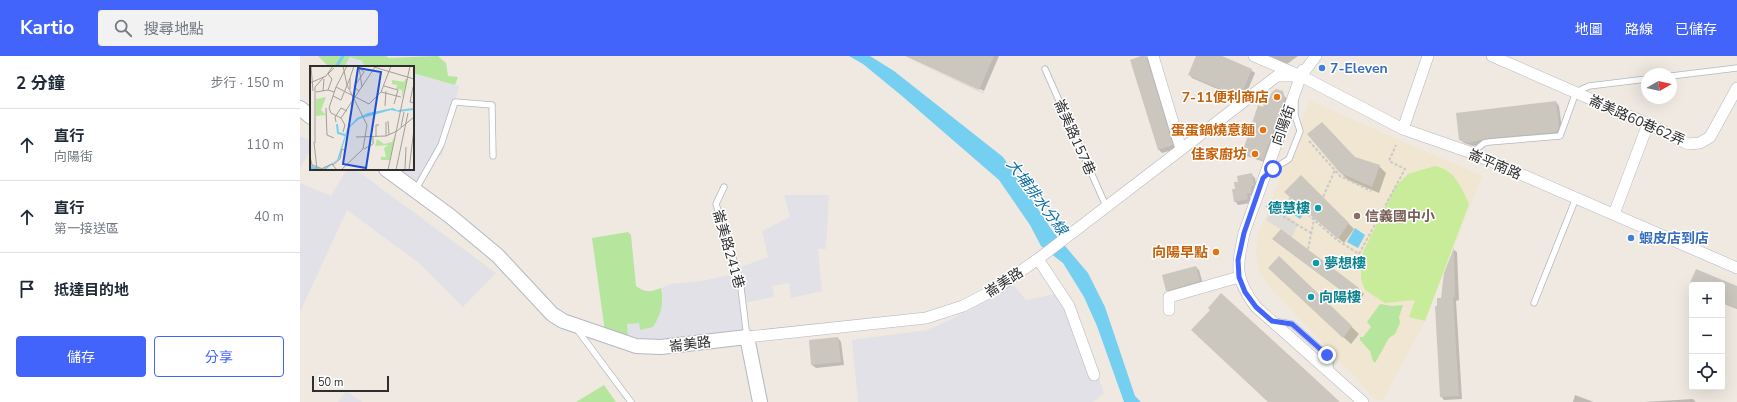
<!DOCTYPE html>
<html lang="zh-TW">
<meta charset="utf-8">
<style>
body{margin:0;font-family:"Nunito Sans","Noto Sans TC",sans-serif;background:#f2f2f3;color:#1f2937}
.controls{position:absolute;right:12px;bottom:12px;display:grid;overflow:hidden;border-radius:4px;box-shadow:0 4px 16px #0002}
.controls button{width:36px;height:36px;display:grid;place-items:center;padding:0;border:0;border-bottom:1px solid #e0e1e3;background:#fff;color:#1f2937;font:20px sans-serif}
.compass{position:absolute;left:1341px;top:12px;width:36px;height:36px;border-radius:50%;background:#fff;box-shadow:0 4px 16px #0002;rotate:81deg}
.scale{position:absolute;left:12px;bottom:10px;width:77px;box-sizing:border-box;padding-left:4px;border:2px solid #2e2e2e;border-top:0;font-size:11px;line-height:14px;white-space:nowrap;color:#2e2e2e;-webkit-text-stroke:3px #fff;paint-order:stroke}
.stop{position:absolute;width:12px;height:12px;margin:-9px;border:3px solid #4264fb;border-radius:50%;background:#fff}
.stop.end{background:#4264fb;border-color:#fff;box-shadow:0 1px 4px #0008}
.list{margin:0;padding:0;list-style:none}
h2{display:flex;justify-content:space-between;align-items:center;height:52px;margin:0;padding:0 16px;font-size:17px}
h2 small{font-size:13px;font-weight:400;color:#747a83}
.list li{display:grid;grid-template-columns:26px 1fr auto;gap:12px;align-items:center;box-sizing:border-box;height:72px;padding:0 16px;border-top:1px solid #e0e1e3}
.list b{display:block;font-size:15px;white-space:nowrap}
.list p{margin:0;font-size:13px;white-space:nowrap;color:#747a83}
.list em{font-size:13px;font-style:normal;color:#747a83}
.actions{display:flex;gap:8px;padding:12px 16px}
.actions a{flex:1;padding:9px 0;border:1px solid #4264fb;border-radius:4px;text-align:center;font-size:14px;color:#4264fb}
.actions .main{background:#4264fb;color:#fff}
.icon{flex:none;width:22px;height:22px;fill:none;stroke:currentColor;stroke-width:2;stroke-linecap:round;stroke-linejoin:round}
.map{position:relative;flex:none;width:1437px;height:346px;overflow:hidden}
header{display:flex;align-items:center;gap:24px;box-sizing:border-box;height:56px;padding:0 20px;background:#4264fb;color:#fff}
header strong{font-size:19px}
nav{display:flex;gap:22px;margin-inline-start:auto;font-size:14px}
.search{width:280px;height:36px;background:#f2f2f3;display:flex;align-items:center;gap:10px;box-sizing:border-box;padding:0 14px;border-radius:4px;color:#747a83;font-size:15px}
main{display:flex}
aside{flex:1;background:#fff}
.map>svg:first-child{display:block}
</style>
<header>
<strong>Kartio</strong>
<div class="search"><svg class="icon" aria-label="search" viewBox="0 0 24 24"><circle cx="10" cy="10" r="6"/><path d="M15 15l6 6"/></svg>搜尋地點</div>
<nav><a>地圖</a><a>路線</a><a>已儲存</a></nav>
</header>
<main>
<aside>
<h2>2 分鐘<small>步行 · 150 m</small></h2>
<ul class="list">
<li><svg class="icon" aria-label="ahead" viewBox="0 0 24 24"><path d="M12 20V5M6 11l6-6 6 6"/></svg><div><b>直行</b><p>向陽街</p></div><em>110 m</em></li>
<li><svg class="icon" aria-label="ahead" viewBox="0 0 24 24"><path d="M12 20V5M6 11l6-6 6 6"/></svg><div><b>直行</b><p>第一接送區</p></div><em>40 m</em></li>
<li><svg class="icon" aria-label="arrive" viewBox="0 0 24 24"><path d="M6 21V4h12l-3 4 3 4H6"/></svg><div><b>抵達目的地</b></div></li>
</ul>
<div class="actions"><a class="main">儲存</a><a>分享</a></div>
</aside>
<div class="map">
<svg width="1437" height="346" viewBox="0 0 1437 346">
<rect width="100%" height="100%" fill="#efe9e1"/>
<path fill="#e3e1e8" d="M50,1l12,4 3,6h-21z
M113,17l46,13 -17,70 -8,1 -24,33 -32,-21h35z
M0,80l11,5v8l-11,19z
M47,113h8l141,104 -33,34 -44,-44 -72,-53 -47,102v-129l31,13z
M484,139h45l-3,54h-8l4,42 -31,7 -2,-15 -17,3 2,11 -31,6 3,37 -117,8 -2,-25h12l1,6 23,-27 -2,-14 10,-4 30,-3 37,-8v-5l30,-11 -6,-26 28,-14z
M713,228l13,16 34,-7 27,48 17,52 -8,7 -4,2h-234l-6,-62 75,-10 23,-10z
M46,335l16,11h-24z"/>
<path fill="#f0e6d1" d="M1010,45l172,75 -58,147 -42,78 -9,-4 -103,-110 -10,-13 -4,-18 2,-21z"/>
<path fill="#b6e59e" d="M18,0h68l3,2 49,-2 8,7 2,13 10,1 -3,8 -42,-12v-6h-48l-3,-6 -12,-4 -6,10h-15z
M328,176l3,3 5,51c9,7 15,6 25,2 3,16 0,26 -8,39l-13,3 -1,-7 -12,1 2,24 -23,-9 -14,-101z
M1080,248l12,2 11,-1 -4,12 1,6 -5,11 -6,4 -14,25 -2,-2 -3,-10 -10,-11v-3h3l8,-10 -4,-5z
M304,329l12,17h-40z"/>
<path fill="#c9ec9a" d="M1135,110c20,4 26,21 34,38l-44,117 -16,-4 6,-17 -30,3 -20,-13 -4,-11v-23l34,-69 13,-13z"/>
<path fill="#dfdcd8" d="M974,150l24,18 -6,13 -26,-17z"/>
<path fill="#75cff0" d="M549,0h21l24,15 109,86 51,76 34,40 17,34 30,89 6,6h-17l-27,-76 -13,-29 -21,-34 -22,-17 -11,-21 -31,-45 -97,-84 -39,-32z
M987,147l16,12 -3,4 -15,-11z
M1055,172l10,7 -7,13 -11,-6z"/>
<path fill="#0003" d="M602,0l82,37h-1z
M607,0h92l-15,35z
M845,0l5,3 26,90 -14,4 -4,-4z
M897,0h23l31,14 4,3 -11,26 -1,1 -51,-22 -3,-4z
M969,0h29l-11,8z
M980,35l8,9 -21,63 -20,-7 -4,-4 20,-44z
M1256,46l3,4 3,24 -2,5 -67,6 -20,5 -9,-3 -4,-4z
M1055,102l24,8 7,7 -7,20 -31,-13 -8,-8z
M951,118l4,4 2,11 -3,1v6h-4l1,7 -13,2 -3,-4 1,-11 3,-7z
M1001,120l53,53 -10,14 -53,-46z
M979,188l79,44 6,6 -6,9z
M1154,194l3,2 2,48 -3,1 6,98 -18,1 -3,-4 1,-97 3,-26z
M979,201l80,77 -8,10 -75,-69z
M896,211l3,3 4,14 -32,10 -4,-4z
M1397,214l40,17v22l-15,-6v-18h-30v5l-3,-2z
M538,282l3,4 3,23 -28,3 -4,-3z
M1275,339l16,6 2,1h-20z
M1393,343l3,3h-53z"/>
<g fill="none" stroke-linecap="round" stroke-linejoin="round">
<path stroke="#75cff0" stroke-width="3" d="M36,11l7,-11"/>
</g>
<path fill="#cbc7bf" d="M605,0h89l-15,34z
M841,0h5l27,89 -15,5 -28,-90z
M896,0h26l30,13 -11,26 -2,2 -51,-22z
M976,33l7,2 2,7 -22,62 -21,-7 16,-48 5,2 2,-8 3,2 3,-8z
M1256,45l3,25 -2,6 -68,6 -21,5 -9,-3 -3,-27z
M1022,66l33,35 25,8 -8,22 -32,-14 -33,-39z
M952,117l2,13h-3v7h-4l1,6 -14,3 -2,-13h3l-1,-7h4l-1,-6z
M1001,119l48,48 -11,16 -54,-47z
M981,173l78,59 -7,10 -80,-59z
M1154,192l1,49h-2l6,99 -19,1 -5,-91h2v-8h4l3,-25z
M979,200l73,70 -9,12 -75,-70z
M896,210l4,15 -34,10 -4,-16z
M1396,213l41,17v22l-15,-6v-17h-33z
M921,237l91,83 28,26h-72l-77,-72 19,-20 -2,-2z
M538,281l3,25 -30,3 -2,-25z"/>
<g fill="none" stroke-linecap="round" stroke-linejoin="round">
<defs>
<path id="service" d="M745,13l61,137
M1371,20l66,-8
M1172,97l12,-10 5,-1 71,-6 16,-44 13,-6 58,-7
M968,116l21,-13 11,-28 -5,-16v-14
M424,131l-8,17 24,76 7,57
M116,133l25,-44 14,-43 37,3 1,51
M1234,247l42,-105
M973,265l19,3 35,31 3,6v11
M276,272l55,74"/>
<path id="minor" d="M853,0l28,93
M954,0l47,20 102,53 69,24 265,115
M1192,0l156,68 40,20 12,-1 10,-6 27,-49
M1003,14l-59,163c-7,34 -10,45 12,74l107,95
M1103,73l25,-73
M1314,158l34,-90
M738,203l31,47 25,69
M869,254v-13l70,-20
M447,281l179,-19 37,-12 31,-16 44,-31 239,-183h24l15,-20"/>
<path id="tertiary" d="M0,52l11,9
M86,113l64,47 48,40 54,58 11,7 73,25 25,1 86,-10 13,65"/>
</defs>
<use href="#service" stroke="#b4b7c1" stroke-width="7"/>
<use href="#minor" stroke="#b4b7c1" stroke-width="12"/>
<use href="#tertiary" stroke="#b4b7c1" stroke-width="16"/>
<path stroke="#c9c9c9" stroke-width="2" stroke-dasharray="3 2" stroke-linecap="butt" d="M1009,85l31,35 31,15
M989,142l48,42 22,14 46,-85 -16,-8 7,-16
M966,150l45,27
M1007,198l8,-39 20,-45"/>
<use href="#service" stroke="#fff" stroke-width="5.5"/>
<use href="#minor" stroke="#fff" stroke-width="11"/>
<use href="#tertiary" stroke="#fff" stroke-width="14"/>
</g>
<g fill="none" stroke-linecap="round" stroke-linejoin="round">
<path stroke="#4264fb" stroke-width="5" d="M973,113l-10,9 -19,55 -6,27 1,17 6,15 11,15 16,14 20,3 35,31"/>
</g>
<g fill="#3f7fe0" stroke="#fff" stroke-width="1.5">
<circle cx="1022" cy="12" r="4"/>
<circle cx="1331" cy="182" r="4"/>
</g>
<g fill="#e8710a" stroke="#fff" stroke-width="1.5">
<circle cx="977" cy="41" r="4"/>
<circle cx="963" cy="74" r="4"/>
<circle cx="955" cy="98" r="4"/>
<circle cx="916" cy="196" r="4"/>
</g>
<g fill="#0f9aa8" stroke="#fff" stroke-width="1.5">
<circle cx="1018" cy="152" r="4"/>
<circle cx="1016" cy="207" r="4"/>
<circle cx="1011" cy="241" r="4"/>
</g>
<circle fill="#8d6e63" stroke="#fff" stroke-width="1.5" cx="1057" cy="160" r="4"/>
<g text-anchor="middle" stroke-width="3" stroke-linejoin="round" paint-order="stroke">
<g font-size="14" font-weight="bold" fill="#366cbe" stroke="#fff" text-anchor="start">
<text x="1030" y="17">7-Eleven</text>
<text x="1339" y="187">蝦皮店到店</text>
</g>
<g font-size="14" font-weight="bold" fill="#c56008" stroke="#fff" text-anchor="end">
<text x="969" y="46">7-11便利商店</text>
<text x="955" y="79">蛋蛋鍋燒意麵</text>
<text x="947" y="103">佳家廚坊</text>
<text x="908" y="201">向陽早點</text>
</g>
<g font-size="14" fill="#2e2e2e" stroke="#fff">
<text transform="translate(1337 64) rotate(24)" y="5">崙美路60巷62弄</text>
<text transform="translate(983 69) rotate(-70)" y="5">向陽街</text>
<text transform="translate(775 81) rotate(66)" y="5">崙美路157巷</text>
<text transform="translate(1195 108) rotate(23)" y="5">崙平南路</text>
<text transform="translate(429 193) rotate(74)" y="5">崙美路241巷</text>
<text transform="translate(704 226) rotate(-33)" y="5">崙美路</text>
<text transform="translate(390 288) rotate(-7)" y="5">崙美路</text>
</g>
<g font-size="14" font-weight="bold" fill="#0d838f" stroke="#fff" text-anchor="start">
<text x="1010" y="157" text-anchor="end">德慧樓</text>
<text x="1024" y="212">夢想樓</text>
<text x="1019" y="246">向陽樓</text>
</g>
<g font-size="14" font-weight="bold" fill="#785e54" stroke="#fff" text-anchor="start">
<text x="1065" y="165">信義國中小</text>
</g>
<g font-size="15" font-style="italic" fill="#0d6fa3" stroke="#fff">
<text transform="translate(737 141) rotate(53)" y="5">大埔排水分線</text>
</g>
</g>
<g transform="translate(10 10)">
<rect width="104" height="104" fill="#efe9e1"/>
<path d="M95,13h2l-5,19v-8l-6,-1 1,-4 -5,-1v-4l12,2zM16,31l-5,13 5,5 -10,1v-17zM85,69l-5,25h-9v-3h5l-2,-9 4,-3 -13,1 2,-7 7,5 8,-2z" fill="#b6e59e"/>
<path d="M83,42l7,4 -9,-2 -32,9 -11,10 -9,30 -14,11 -15,-1v-7l2,4 11,3 14,-9 10,-31 10,-11 11,-5z" fill="#75cff0"/>
<path fill="none" stroke="#75cff0" stroke-width="2" d="M88,45l16,-2M27,58l1,9 7,2"/>
<path fill="none" stroke="#a29e99" stroke-width="1" d="M1,0l2,25M37,0l-11,21 -7,21 2,5 10,5 34,-51M47,0l7,6 -10,15 5,4M49,1l3,20M64,1l40,12M24,2l-6,6 4,5 -4,11 6,2M0,17l16,-7 7,-10M74,20l14,4 -4,14M26,21l33,17 12,-12 10,-26M103,21l-3,15 4,1M40,23v-11l4,-12M13,25l1,-12M6,26l12,-2M71,26l20,5M23,30l8,4 9,-22M75,40l1,-15M16,42l1,27 7,3M31,52l4,7 -2,7M78,55l1,14M26,56l-1,-5 6,-9 6,3M91,61l3,-15M76,70v-14M46,71l30,-1 11,-5 17,-14M66,71v-12h3M4,76l3,28M5,77v-56l9,-10M54,83l9,-5v-7M0,90l2,9 14,5M23,99l7,-6 2,-10 2,1M13,102l9,-4 5,6M95,103l1,-22M31,104l22,-21 4,-24 -20,-40 -4,-19M78,104l22,-104M86,104l12,-57M99,104l5,-41"/>
<path fill="#1d4ed8" fill-opacity="0.15" stroke="#1d4ed8" stroke-width="2" d="M48,2l23,4 -15,96 -23,-4z"/>
<rect width="104" height="104" fill="none" stroke="#2e2e2e" stroke-width="2"/>
</g>
</svg>
<div class="controls">
<button>+</button>
<button>−</button>
<button><svg class="icon" aria-label="locate" viewBox="0 0 24 24"><circle cx="12" cy="12" r="6"/><path d="M12 2v4M12 18v4M2 12h4M18 12h4"/></svg></button>
</div>
<svg class="compass" viewBox="-18 -18 36 36"><path d="M0-13l5 13h-10z" fill="#e53935"/><path d="M0 13l5-13h-10z" fill="#747a83"/></svg>
<div class="scale">50 m</div>
<div class="stop" style="left:973px;top:113px"></div>
<div class="stop end" style="left:1027px;top:299px"></div>
</div>
</main>
